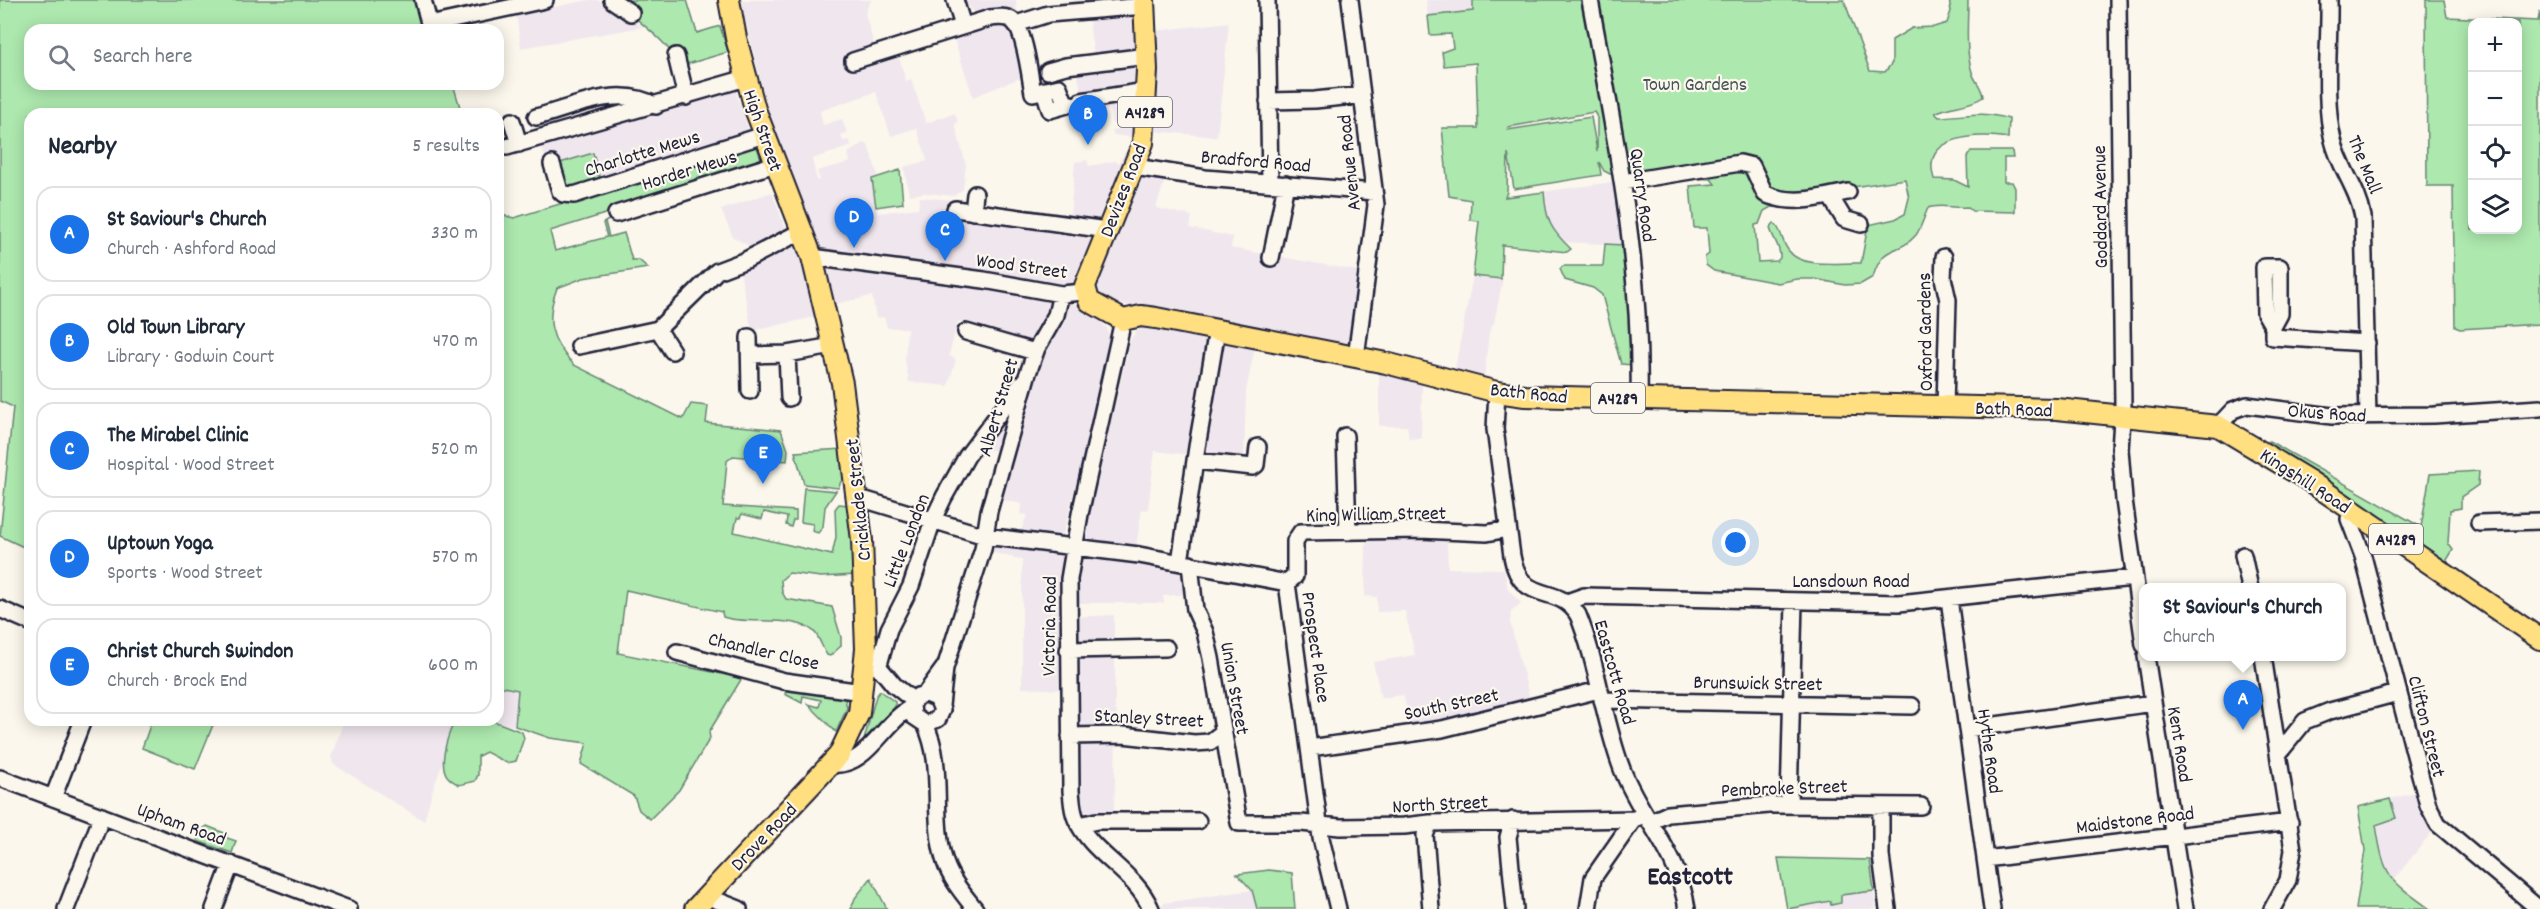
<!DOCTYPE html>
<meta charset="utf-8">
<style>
body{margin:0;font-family:Dekko,sans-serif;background:#f6f6f7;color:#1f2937}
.controls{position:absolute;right:18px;top:18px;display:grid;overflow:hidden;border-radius:12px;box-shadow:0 3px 15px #0003}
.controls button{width:54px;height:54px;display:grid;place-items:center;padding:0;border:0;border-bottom:2px solid #e0e1e3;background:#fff;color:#1f2937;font:30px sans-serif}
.you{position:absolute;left:1736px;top:543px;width:21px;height:21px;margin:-15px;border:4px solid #fff;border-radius:50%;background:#1a73e8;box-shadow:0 0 0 9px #1a73e833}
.badge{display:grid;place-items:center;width:39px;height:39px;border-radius:50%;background:#1a73e8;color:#fff;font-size:20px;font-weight:700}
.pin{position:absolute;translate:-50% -50px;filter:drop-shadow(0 2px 3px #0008)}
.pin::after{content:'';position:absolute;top:32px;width:21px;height:18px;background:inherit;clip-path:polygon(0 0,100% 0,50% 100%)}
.popup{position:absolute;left:2139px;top:583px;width:207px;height:78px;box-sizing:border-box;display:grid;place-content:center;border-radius:12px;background:#fff;filter:drop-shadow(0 2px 4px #0005);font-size:20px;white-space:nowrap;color:#747a83}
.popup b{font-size:22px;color:#1f2937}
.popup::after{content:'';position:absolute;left:50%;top:100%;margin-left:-12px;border:12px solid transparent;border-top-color:#fff}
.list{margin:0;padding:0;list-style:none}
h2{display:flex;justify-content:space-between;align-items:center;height:78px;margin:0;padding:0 24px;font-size:26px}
h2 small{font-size:20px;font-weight:400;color:#747a83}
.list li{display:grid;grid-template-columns:39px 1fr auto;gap:18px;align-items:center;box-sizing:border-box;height:96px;margin:0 12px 12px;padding:0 12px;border:2px solid #e0e1e3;border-radius:18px}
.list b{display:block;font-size:22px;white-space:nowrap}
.list p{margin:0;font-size:20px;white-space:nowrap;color:#747a83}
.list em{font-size:20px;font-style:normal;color:#747a83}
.icon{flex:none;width:33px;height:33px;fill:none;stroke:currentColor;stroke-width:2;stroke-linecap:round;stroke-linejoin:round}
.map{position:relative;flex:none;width:2540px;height:909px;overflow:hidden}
.search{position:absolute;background:#fff;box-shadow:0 3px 15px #0003;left:24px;top:24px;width:480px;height:66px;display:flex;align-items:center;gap:15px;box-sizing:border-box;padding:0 21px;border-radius:18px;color:#747a83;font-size:22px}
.panel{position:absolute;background:#fff;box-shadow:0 3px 15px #0003;left:24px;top:108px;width:480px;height:618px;border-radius:18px}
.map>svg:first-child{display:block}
</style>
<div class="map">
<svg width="2540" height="909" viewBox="0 0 2540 909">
<rect width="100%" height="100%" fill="#fbf7ec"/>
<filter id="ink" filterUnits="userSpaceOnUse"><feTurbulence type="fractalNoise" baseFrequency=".0167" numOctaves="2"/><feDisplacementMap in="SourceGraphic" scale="12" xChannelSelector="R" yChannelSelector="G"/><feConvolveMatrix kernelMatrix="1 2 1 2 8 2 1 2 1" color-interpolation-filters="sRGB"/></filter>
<g filter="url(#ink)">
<path fill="#f0e7ee" d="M588,0h10l45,27 -122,21 -5,-33z
M743,0h128l-6,13 9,32 -24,7 4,16 44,-14 8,27 5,-2 15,44 29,-10 3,9 -3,2 11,41 -3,24 -9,7 -29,-3 -16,2 -5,-28 23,-6 -2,-9 -9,-24 -25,8 -15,-44 -56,19 3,14 19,-6 5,14 -6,2 2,6 6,-1 3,6 -40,13 5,22 3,-1 -3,-9 33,-9 -2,-9 16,-10 4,2 10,30 -6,4 6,34 40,-5 2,-11 33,3 2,9 143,24 -22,50 -6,4h-8l-242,-38 -22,-47 -29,-88 -27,-107z
M963,0h53l1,13 -17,-5 -26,4z
M1426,0h47v11l-45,5z
M1135,10l2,44 -43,4 -6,-45z
M996,22l11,3 6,8 10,44 -50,20 -20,-61z
M1229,22l-12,115 -64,-6 2,-100z
M1137,60l1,27 -53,8 -4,-4 -5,-24z
M734,86l16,49 -149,49 -9,-30 -44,12 -8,-24z
M1137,97l-2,41 -21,-3 -2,-4 6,-2v-7l-6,2 -2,-14 -11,2 -2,-10z
M1124,153h6l-30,67 -7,1 -23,-4 5,-55 12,-2 2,6 26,-5 4,2z
M1138,174l28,3 -10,31 36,8 -2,12 43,9 -2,11 133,24 -13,78 -249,-50 -10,-10z
M1613,182l10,63 -121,-6 2,-42z
M772,192l16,43 -34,14 -21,-12 -12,-27z
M798,241l22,75 -68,15 -13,-64z
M824,264l232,33 -22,51 -76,-27 -9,34 7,5 -8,26 -39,-4 -4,-21 2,-33h-20l-3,-11 -8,1 -4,-22 -41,9 -9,-38z
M1473,276l30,3 -9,44 -5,9 -5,49 -30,-8z
M1062,301l15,4 24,17 6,6 2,8 -17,86 -31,120 -42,-6 8,-21 -7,-1 2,-10 -24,-5 29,-113z
M1148,327l107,19 -9,46 -2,69 -89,-10 -7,59 -6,-1 -6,38 -47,-5 -4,-6 45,-195 6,-10z
M1379,373l43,9 -1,56 -12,1 -2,-13h-28z
M1014,397l-10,56 -25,-6z
M1366,539h81l1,29 56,1 4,20 13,14 -10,9 -1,10 21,81 -118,28 -10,-36 -22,3 -8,-36 42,-7 -10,-44 -28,1v-15l-12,-1z
M993,542l71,8 -3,26 2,114 -41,-2v-128l-35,-9z
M1090,555l84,13 9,6 5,20 -25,2 1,7h-91l8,-42z
M1114,615v30l-41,1 -1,-29z
M1115,653v57l2,1 -2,18 -38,1 -4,-76z
M498,686l20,4 -3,36 -49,-6h32z
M344,720h115l-26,69 -9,32 -91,-57 -2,-7z
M1076,741h40l-2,71 -34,1z
M2415,793l17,39 -40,50 -11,-26 -5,-32 19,-6 -5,-19z
M1794,858l76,2 6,49h-81z
M1252,890l24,19h-116l3,-6z"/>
<path fill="#ade8ae" stroke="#688574" stroke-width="1.5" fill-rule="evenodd" d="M0,0h419l7,30h-396v54h423l9,30h-432v436l-30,-14 13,-129 -13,-6z
M616,0h71l10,33 23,-7 8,26 -47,14c-21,-33 -40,-40 -65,-66z
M1473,0h371l26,71 15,1 7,-9v-23l20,-12 22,-1 13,-4 4,-12 -2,-11h19c0,23 -3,50 4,72 2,9 10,14 11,25 -14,10 -33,8 -48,16l4,4c29,-1 40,-7 70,2l-1,19c-29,-5 -88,-3 -74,41l20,1 14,7 -1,-30 4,-6h41l1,7h-9v24h8l3,6v24l-43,-1 -5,-4c-14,2 -26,-4 -39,1 -4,9 -7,20 -12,27 -19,22 -32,6 -43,42l-12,7 -16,1 -30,-6h-18l-19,4 -64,-12 -8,-6 -1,-8 4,-3 -2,-26h-13l-4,-42 25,-2 -4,-5 -101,-5 -6,-3 -5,-9 2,13 -87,14 -6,-36 -1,39 -2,5 39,-5c2,28 6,37 27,57l-4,3 -65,-7 -1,34 -28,-3 6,-55 -9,-1 1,-20 -22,-4 -7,-68h36l-2,-65 -32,3 -2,-14 11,-4 -2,-14 -21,1 -2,-19 45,-5zM1594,112l3,5v34l-6,-34 -84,13 1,-3zM1905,179l4,19 -4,16 -10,5 -27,6 -7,38c-20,-1 -59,6 -72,-12 -8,-9 -6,-20 -15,-28l-4,5c3,11 11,19 10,30l-3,3 -19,1 -3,-37 4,-1 5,-13 7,-4h10l19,-12z
M2426,0h18l3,17 91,4 2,-10v313l-80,5 -5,-2 -2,-141h-26zM2472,22h46v208h-46z
M756,144l7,21 -213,66 5,20 52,-14 -4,-14 9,-5 -7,4 4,15 15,-4 8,27h7l9,8 -65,10 -26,10c-12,32 -7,52 17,77l109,54 8,-15 17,2 -2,17 75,7 7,20 -1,11 -54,-5 -6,5 -4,45 73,5v9h-3l-2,7 -5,-2 1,-8 -23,-5 -2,7 -20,-5 -2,4h-3l-3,14 98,23 4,-18 -1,-28 4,-5 10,1 7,70 -35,2 -32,-4 -8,7 1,12 4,7 46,8 9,30v9l-11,10 -3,-1c-4,-6 -7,-15 -11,-21 -16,-21 -70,-8 -93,-17l-1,-5 -96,-22 -8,63 124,25 -33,54 1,6 -31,52 -29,29 -11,-9 -5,-14 -53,-32 6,-21 -37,-5 -35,-12 3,-36 -20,-4v-472l16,4z
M593,153l8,31 -33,5 -8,-26z
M900,170l3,33 -27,4 -4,-28z
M1605,244l18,1 10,120 -12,-1 -19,-69 -9,-7 -28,-8 -5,-11 3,-3h40z
M2269,441l152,86 9,-53 49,-3 -1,14 -17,12v11l-11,2 -2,33 5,7 -9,15 -176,-122z
M843,449l2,24 -7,15 -34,-4 -9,-32z
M804,488l32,3 -11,16 -2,20 -5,6 -6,-2 1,-7 -12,-2z
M787,686l58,13 2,9 -11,24 -28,-28 11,3 2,-7 -18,-4 -1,7 -17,-9z
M880,691l15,11v5l-31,33 12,-44z
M152,720h63l-20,49 -53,-21z
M472,720h19l31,12 2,6 -8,23 -9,2 -21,-11 -8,4v19l-3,6 -16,4c-5,-3 -12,-6 -14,-13 -5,-13 3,-38 9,-49z
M2390,799l6,19 -20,7c8,52 12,54 54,84h-74l9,-59 -7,-43z
M207,826l20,8v4l9,3 -4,12 -35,-12 3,-10z
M1778,858l92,2 4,31 -33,4v8l-10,2 -1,-4 -43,8z
M1269,870l23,3 3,36h-38l-5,-19 -15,-16z
M871,878l16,31h-36l4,-11z"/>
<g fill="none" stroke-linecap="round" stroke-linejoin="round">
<defs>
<path id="minor" d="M423,0l6,23 5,1 1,6
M612,0l19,13
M955,0l8,26
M1267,0l3,183
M1350,0l26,205 -20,152
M1590,0c24,131 52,264 49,398
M2118,0l5,405 -3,44 4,51 20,145
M2329,0c1,42 -6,100 4,140 6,27 25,48 30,77l5,199
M434,24l111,-24
M1016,24l32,-10 97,-8
M676,56l10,41
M853,61l137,-43c8,-1 17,-2 23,3 12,10 17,56 20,72l26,-6 7,18
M1048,71l18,-5 81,-10
M1044,90l6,20 21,-6
M1081,101l65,-10
M1268,101l47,-1 47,-5
M536,117c39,-10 82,-33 120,-11
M512,121l7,23
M507,147l239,-69
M552,164l8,27 3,3 11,1 190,-60
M1135,167l70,11 169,14
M1623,182l117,-19 12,3 13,28c28,12 54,4 83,-2
M1830,196l14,23 17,5
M955,209l152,21
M973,212l2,-18
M616,214l159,-50
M812,257l172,23 77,14 23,-2
M1944,257l-1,21 5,22 -3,106
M1271,258l15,-74
M1123,320l-43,194 -11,65 2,212c1,9 1,19 5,28 16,36 59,52 75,90
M2273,327l-8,-14 -1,-46h16v47l-7,13v10l94,6
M658,329l14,22
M966,332l69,20
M749,337l1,54
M579,346l79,-17 59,-58 29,-11 56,-29
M787,354l2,44
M750,355l37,-1 46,-8
M1497,392l-2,37 17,127c9,51 46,26 66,59 20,49 25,104 44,154 20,52 56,81 65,140
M2218,426l15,-16 14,-5 85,11 102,-1 106,-7
M1345,436l3,96
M1195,461l58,6 3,-2 2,-18
M866,500l119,36 154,19 148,28
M2351,509l-2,10 14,37 65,249 10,19 101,85
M2479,523l61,-2
M2243,555l7,33
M1180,562l17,-115 20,-117
M1190,564l5,46 10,22 6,26 28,165h62l39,4 64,-1 26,-3 204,-4 11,-4
M1287,583l34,255 17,71
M1287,583l8,-7v-35l6,-9 119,-2 67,3 21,-4
M1949,599l43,310
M1567,602l17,-6 315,7 234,-25
M0,609l30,13
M1068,650l98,-2
M677,652l107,29 78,11
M2146,656l39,253
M2263,656l30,194 -5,30 -16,29
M874,661l20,24 20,16
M878,668l11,-39 22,-43 22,-66 11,-23 23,-41 54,-72
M925,694l12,4 5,12 -4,9 -13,5 -12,-8 -1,-12 6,-8 7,-2 19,-26
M1602,700l310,6
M941,706l4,-38 38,-119 6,-38 38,-135 10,-28 19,-33 5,-21
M925,724c21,43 5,93 20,138 6,18 19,33 30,47
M1967,729l186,-26
M1070,736l53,-1 71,8 16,-1 13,-10
M1310,748l132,-19 157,-39
M2279,753l26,-32 25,-10 68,-18
M832,764c34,5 53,-44 80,-57
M0,778l349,131
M53,798l30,-78
M1789,804l5,-203
M1881,806v50l7,53
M1513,820l-5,17 7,72
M1650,822l18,-8 101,-9 152,1
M1430,823l-5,12 6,74
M1079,825l18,-4h101
M1985,859l305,-37
M706,896l33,13
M66,909l36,-93
M214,909l17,-45
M1588,909l5,-31 41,-59"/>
<path id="major" d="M1144,0l3,70 -4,73 -58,143 4,15 34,19 18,-4 15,2 230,45 111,29 28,4 532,13 161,17 90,54 232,159
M695,909l144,-154 20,-42 7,-64 -4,-109 -20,-157 -30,-126 -57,-148 -19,-71 -7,-38"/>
</defs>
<use href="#minor" stroke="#22223b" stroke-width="20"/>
<use href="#major" stroke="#22223b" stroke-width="24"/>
<use href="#minor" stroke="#fbf7ec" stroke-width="15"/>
<use href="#major" stroke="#ffdf80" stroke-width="20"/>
</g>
</g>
<g text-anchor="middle" stroke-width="4.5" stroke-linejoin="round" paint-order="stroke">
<g fill="#fbf7ec" stroke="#636270" stroke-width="1.5">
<rect x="1118" y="97" width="54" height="30" rx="4.5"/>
<rect x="1591" y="383" width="54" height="30" rx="4.5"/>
<rect x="2369" y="524" width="54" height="30" rx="4.5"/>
</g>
<g font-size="18" font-weight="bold" fill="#22223b">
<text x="1145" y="118">A4289</text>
<text x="1618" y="404">A4289</text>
<text x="2396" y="545">A4289</text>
</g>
<g font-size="20" fill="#455458" stroke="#fbf7ec">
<text x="1695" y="90">Town Gardens</text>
</g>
<g font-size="20" fill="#22223b" stroke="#fbf7ec">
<text transform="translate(764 130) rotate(71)" y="7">High Street</text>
<text transform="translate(642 152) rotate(-17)" y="7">Charlotte Mews</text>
<text transform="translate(1256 160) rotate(5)" y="7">Bradford Road</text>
<text transform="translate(1348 163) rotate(-96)" y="7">Avenue Road</text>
<text transform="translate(2366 164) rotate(68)" y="7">The Mall</text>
<text transform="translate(689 169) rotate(-17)" y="7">Horder Mews</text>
<text transform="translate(1122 190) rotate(-69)" y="7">Devizes Road</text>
<text transform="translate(1644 195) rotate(82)" y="7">Quarry Road</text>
<text transform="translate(2099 207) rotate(-91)" y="7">Goddard Avenue</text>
<text transform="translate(1022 265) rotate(8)" y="7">Wood Street</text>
<text transform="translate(1924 332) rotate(-91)" y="7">Oxford Gardens</text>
<text transform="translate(1529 392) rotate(6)" y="7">Bath Road</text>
<text transform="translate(997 407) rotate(-74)" y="7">Albert Street</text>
<text transform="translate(2014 408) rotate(2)" y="7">Bath Road</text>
<text transform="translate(2327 412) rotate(4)" y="7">Okus Road</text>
<text transform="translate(2306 480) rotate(33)" y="7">Kingshill Road</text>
<text transform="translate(857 500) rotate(-96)" y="7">Cricklade Street</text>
<text transform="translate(1376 513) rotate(-1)" y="7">King William Street</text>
<text transform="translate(905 540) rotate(-69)" y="7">Little London</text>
<text x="1851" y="587">Lansdown Road</text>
<text transform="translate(1048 626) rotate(-89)" y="7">Victoria Road</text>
<text transform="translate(1317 647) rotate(82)" y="7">Prospect Place</text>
<text transform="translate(764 650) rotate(13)" y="7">Chandler Close</text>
<text transform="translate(1616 672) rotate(74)" y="7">Eastcott Road</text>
<text transform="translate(1758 682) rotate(1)" y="7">Brunswick Street</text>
<text transform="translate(1236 688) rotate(80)" y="7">Union Street</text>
<text transform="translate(1451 703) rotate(-12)" y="7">South Street</text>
<text transform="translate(1149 717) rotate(3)" y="7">Stanley Street</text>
<text transform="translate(2428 726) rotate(76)" y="7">Clifton Street</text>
<text transform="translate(2181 744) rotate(81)" y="7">Kent Road</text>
<text transform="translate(1991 751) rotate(82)" y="7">Hythe Road</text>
<text transform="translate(1784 787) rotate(-2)" y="7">Pembroke Street</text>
<text transform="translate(1440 803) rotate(-3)" y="7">North Street</text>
<text transform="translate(2135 819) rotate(-7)" y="7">Maidstone Road</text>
<text transform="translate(182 823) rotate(20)" y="7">Upham Road</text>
<text transform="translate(763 836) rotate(-46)" y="7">Drove Road</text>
</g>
<g font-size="26" font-weight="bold" fill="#22223b" stroke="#fbf7ec">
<text x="1690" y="884">Eastcott</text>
</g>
</g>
</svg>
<div class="controls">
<button>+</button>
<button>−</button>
<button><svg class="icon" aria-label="locate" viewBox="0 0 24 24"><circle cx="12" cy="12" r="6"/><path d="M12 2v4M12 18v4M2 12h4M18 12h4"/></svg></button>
<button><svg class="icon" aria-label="layers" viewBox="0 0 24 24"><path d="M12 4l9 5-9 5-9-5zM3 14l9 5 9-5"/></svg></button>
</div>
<div class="you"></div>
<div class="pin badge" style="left:2243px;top:730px">A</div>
<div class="popup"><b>St Saviour's Church</b>Church</div>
<div class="pin badge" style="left:1088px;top:145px">B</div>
<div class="pin badge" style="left:945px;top:261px">C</div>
<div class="pin badge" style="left:854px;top:248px">D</div>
<div class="pin badge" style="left:763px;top:484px">E</div>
<div class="search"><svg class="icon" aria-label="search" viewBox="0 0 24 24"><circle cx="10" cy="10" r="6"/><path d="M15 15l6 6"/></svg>Search here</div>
<section class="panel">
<h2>Nearby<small>5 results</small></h2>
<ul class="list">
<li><span class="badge">A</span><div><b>St Saviour's Church</b><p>Church · Ashford Road</p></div><em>330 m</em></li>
<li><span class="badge">B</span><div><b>Old Town Library</b><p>Library · Godwin Court</p></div><em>470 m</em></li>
<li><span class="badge">C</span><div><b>The Mirabel Clinic</b><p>Hospital · Wood Street</p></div><em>520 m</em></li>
<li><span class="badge">D</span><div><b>Uptown Yoga</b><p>Sports · Wood Street</p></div><em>570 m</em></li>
<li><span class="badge">E</span><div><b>Christ Church Swindon</b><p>Church · Brock End</p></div><em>600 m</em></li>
</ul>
</section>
</div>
